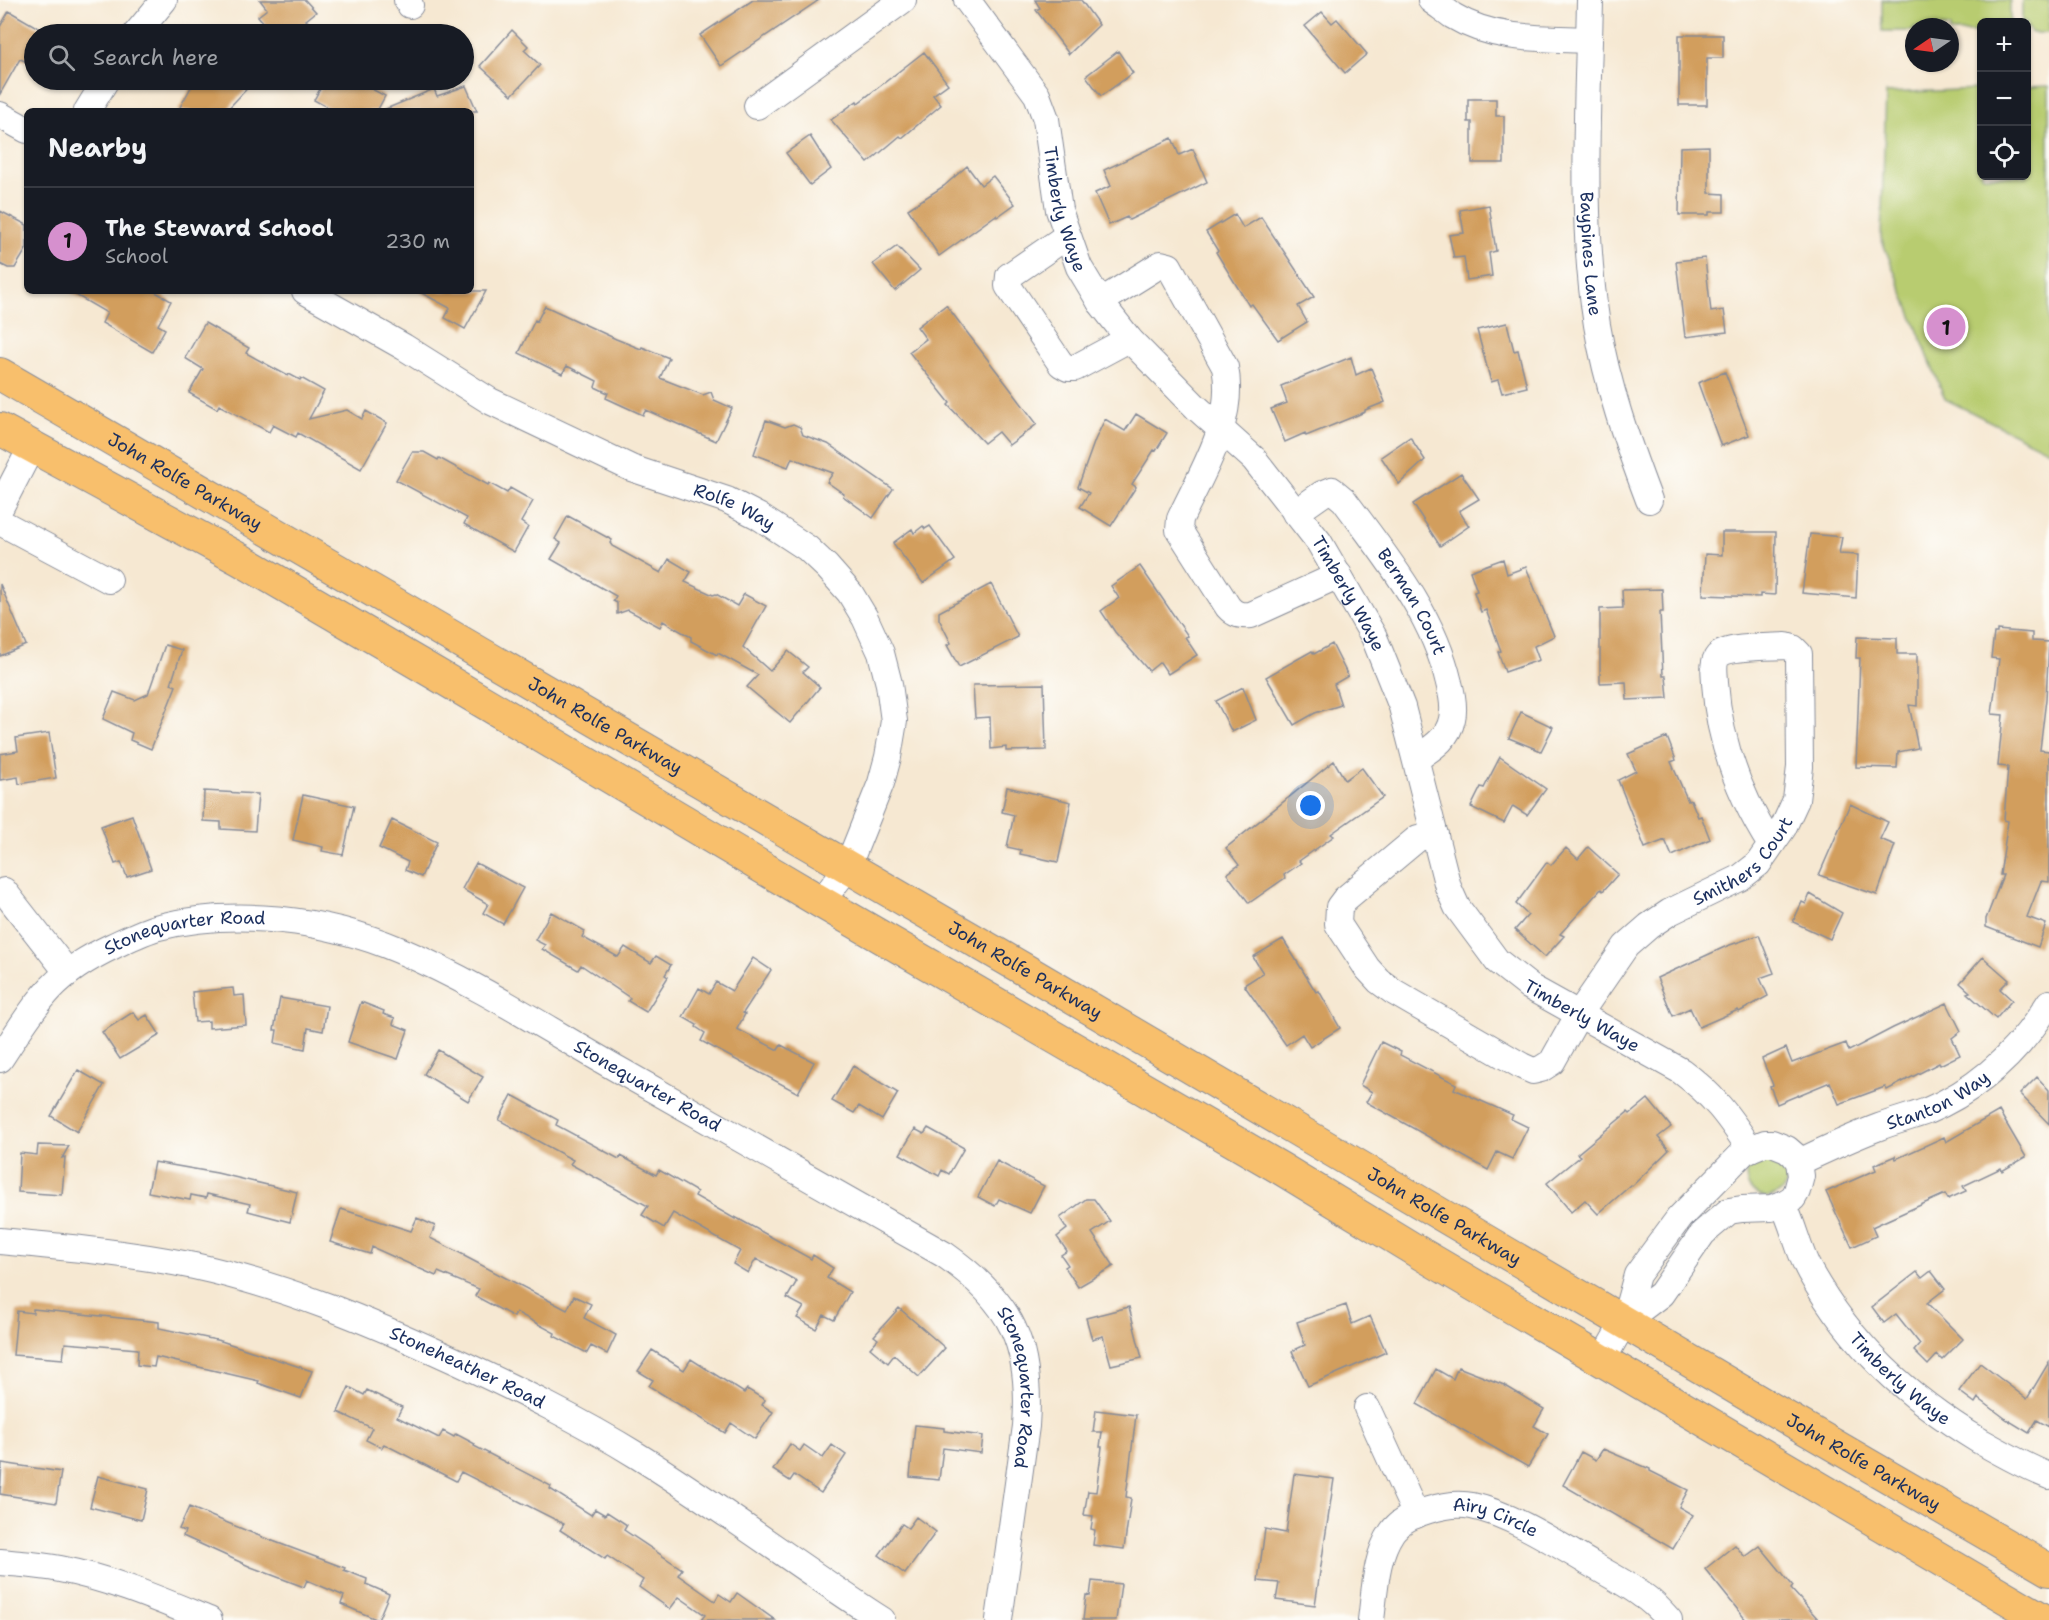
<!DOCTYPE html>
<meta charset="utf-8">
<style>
body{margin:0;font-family:"Shantell Sans",sans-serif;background:#20242c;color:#f1f3f6}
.controls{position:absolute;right:18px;top:18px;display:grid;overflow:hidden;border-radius:9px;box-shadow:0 2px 4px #0004}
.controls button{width:54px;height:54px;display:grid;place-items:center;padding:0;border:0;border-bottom:2px solid #363941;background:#171b24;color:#f1f3f6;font:30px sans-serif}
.compass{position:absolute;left:1905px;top:18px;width:54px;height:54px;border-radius:50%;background:#171b24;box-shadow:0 2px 4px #0004;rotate:257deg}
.you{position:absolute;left:1311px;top:806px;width:21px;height:21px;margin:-15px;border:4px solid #fff;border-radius:50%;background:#1a73e8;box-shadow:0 0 0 9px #1a73e833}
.badge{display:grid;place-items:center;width:39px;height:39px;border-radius:50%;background:#d690ce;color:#111;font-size:20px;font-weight:700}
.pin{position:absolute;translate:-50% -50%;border:3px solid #fff;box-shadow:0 2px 6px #0006}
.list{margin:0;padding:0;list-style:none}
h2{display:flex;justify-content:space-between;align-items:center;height:78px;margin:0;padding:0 24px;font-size:26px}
h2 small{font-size:20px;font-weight:400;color:#9ea1a6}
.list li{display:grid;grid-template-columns:39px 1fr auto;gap:18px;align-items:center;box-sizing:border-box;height:108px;padding:0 24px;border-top:2px solid #363941}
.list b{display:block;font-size:22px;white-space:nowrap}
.list p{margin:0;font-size:20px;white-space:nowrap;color:#9ea1a6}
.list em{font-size:20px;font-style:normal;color:#9ea1a6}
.icon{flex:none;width:33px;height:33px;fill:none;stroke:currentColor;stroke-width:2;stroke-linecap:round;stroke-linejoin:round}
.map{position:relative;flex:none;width:2049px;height:1620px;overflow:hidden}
.search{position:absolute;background:#171b24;box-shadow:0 2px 4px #0004;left:24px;top:24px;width:450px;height:66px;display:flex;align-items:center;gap:15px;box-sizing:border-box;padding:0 21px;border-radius:33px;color:#9ea1a6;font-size:22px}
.panel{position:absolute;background:#171b24;box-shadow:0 2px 4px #0004;left:24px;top:108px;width:450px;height:186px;border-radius:9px}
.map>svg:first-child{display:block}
</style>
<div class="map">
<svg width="2049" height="1620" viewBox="0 0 2049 1620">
<rect width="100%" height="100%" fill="#fdfcf7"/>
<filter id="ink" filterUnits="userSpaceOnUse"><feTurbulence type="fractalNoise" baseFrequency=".0167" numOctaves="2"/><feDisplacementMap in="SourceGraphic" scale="12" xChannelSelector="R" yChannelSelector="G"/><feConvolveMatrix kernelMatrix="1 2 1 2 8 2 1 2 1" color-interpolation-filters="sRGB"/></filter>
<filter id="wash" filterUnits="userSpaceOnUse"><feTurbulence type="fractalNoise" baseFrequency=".008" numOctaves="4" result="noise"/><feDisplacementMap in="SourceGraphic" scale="24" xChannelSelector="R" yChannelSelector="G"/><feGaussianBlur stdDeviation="1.35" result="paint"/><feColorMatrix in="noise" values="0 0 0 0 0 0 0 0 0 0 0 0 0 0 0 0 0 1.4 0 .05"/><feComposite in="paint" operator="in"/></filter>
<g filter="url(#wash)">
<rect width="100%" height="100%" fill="#f6e8d2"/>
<path fill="#b8cc70" stroke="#6a7e67" stroke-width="1.5" d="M1882,0h128v22h-28l-1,10h-31v-5h-36v4h-32z
M2022,0h27v33h-17l-5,-6 -1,-5h-4z
M2049,86v365l-104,-52 -64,-161 5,-145 95,-4 1,87h44l1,-89z
M1746 1176a21 21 0 1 1 42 0a21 21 0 1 1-42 0Z"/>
<g id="blocks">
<path fill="#d29e5d" d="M260,0h45l11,12 -10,8 4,5 -12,9h-25l-15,-18 9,-7z
M753,0h66l-98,66 -21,-31z
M1035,0h46l18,25 -30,29 -33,-44 4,-2z
M9,11l33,19 -2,4h-6v10l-9,17 -5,-2 -20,35v-67z
M1322,12l10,11 5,-4 30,35 -22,19 -40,-47z
M512,30l16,16 -4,4 16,15 -28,30 -32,-29z
M1679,35h44v23h-16v47h-28z
M1118,51l15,22 -32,23 -15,-20z
M924,52l24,32 -15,11 8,10 -39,33 -2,-2 -32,27 -37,-43 26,-19 1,2z
M195,80h60l-29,31h-48z
M325,80h30l30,16 -8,15h-43l-20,-11z
M466,86l11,25h-96l53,-22 3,7z
M1468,99h28v17h8v47h-32v-41h-4z
M810,136l21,33 -21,16 -24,-32z
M1172,138l7,17 14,-6 14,33 -78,38 -2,-3 -18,8 -14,-32 16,-7 -7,-16z
M1709,146v47l15,1v18h-15v3h-30l1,-68z
M967,166l14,19 12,-9 22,28 -18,13 -1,-2 -57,41 -31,-47 36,-23z
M1489,205l7,46 -7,2 3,23 -25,4 -3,-23 -10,1 -5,-23 15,-2 -4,-23z
M0,211l27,14v23l-12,20h-7l-8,-4z
M1235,214l8,14 18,-11 53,80 -16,9 9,16 -29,18 -26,-36 -3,2 -33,-54 2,-1 -12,-19z
M897,246l23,24 -25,21 -22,-27z
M1705,258l6,54 13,-2 3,22 -42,5 -9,-76z
M69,291h85l17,10 -13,24 7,4 -13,23 -50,-29 5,-10z
M418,291h68l-21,38 -20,-11 5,-10z
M946,305l91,119 -28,21 -11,-13 -14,11 -36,-38 2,-2 -41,-51 17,-13 -9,-12z
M545,306l71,33 25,10 1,-2 27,11 -9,20 43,17 8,-3 3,8 18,8 -16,33 -70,-31 -3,5 -37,-17 2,-5 -13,-6 2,-6 -30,-15 -5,8 -43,-21 16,-33 2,1z
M205,323l44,25 -3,5 42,23 1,-2 11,6 1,-2 23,13 -15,28 38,-9 15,9 4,-8 21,12 -26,46 -63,-36 -2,4 -23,-12 -4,7 -50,-27 -2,4 -28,-16 14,-24 -18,-11z
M1507,323l7,28 4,-1 9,37 -25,6 -4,-13 -7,2 -14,-52z
M1351,357l5,18 15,-7 14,34 -20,8v2l-59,24 -1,-3 -20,9 -14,-33 16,-6 -6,-17z
M1725,372l24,63 -28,11 -23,-63z
M1136,414l31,19 -11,18 -2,-1 -22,34 4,3 -25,39 -31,-19 9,-14 -11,-6 17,-47 10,-21 20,12z
M766,420l19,7 8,-3 7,3 3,8 25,9 65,45 -20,29 -30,-22 1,-2 -17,-12 6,-9 -41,-15 -4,9 -34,-13z
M1410,437l15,23 -26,24 -18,-27z
M412,452h12l14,8 1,-2 49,27 1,-2 18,10 3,-5 23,13 -12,21 7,5 -14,25 -50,-28 3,-6 -71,-38z
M1461,473l18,26 -20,12 10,15 -29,20 -27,-42z
M568,516l44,24 -2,3 2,3 49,27 8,-14 22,13 -6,10 28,13 3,-1 21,12 7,-12 22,12 -23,41 27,24 18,-20 20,16 -5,5 17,15 -30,36 -43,-36 11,-12 -40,-22 -1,2 -26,-14v-4l-28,-16 -3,6 -32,-17 -11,4v-11l-4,-2 3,-5 -65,-37 10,-16 -6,-4z
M923,526l2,3 5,-3 25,34 -32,23 -30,-40 19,-14 2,4z
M1722,532h54l-1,63 -15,-1v3l-57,-2 2,-41 17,1z
M1810,534l32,3 -3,17 19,1 -2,43 -54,-5z
M1503,559l4,15 19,-7 28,69 -20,10 5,14 -34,12 -7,-20 3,-1 -15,-41 -5,2 -7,-20 3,-1 -7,-20z
M1140,566l48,70 -3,1 12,18 -29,19 -8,-12 -11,9 -34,-39 -14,-21 18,-13 -8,-12z
M0,584l26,61 -26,11z
M991,584l27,53 -59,30 -12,-22 4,-2 -12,-24v-7z
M1662,589l1,23h-3l3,64h3l2,22 -41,2 -1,-18 -26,1v-74l23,-1 -1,-18z
M1997,630l35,3v8l17,1 -3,57 -6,51 9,1v131l-8,-1 -14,36 19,7 -8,23 -52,-20v-8l17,-44h-3l8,-54 -4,-1 4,-53 -10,-1 5,-51 -11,-1 7,-55 -8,-1 3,-25h3z
M1857,637l40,1v16h20v52l-8,-1 9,43 -20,4 -1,16 -41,-1 4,-109h-4z
M1332,644l16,32 -14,8 7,21 -26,8 -21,12 -28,-48 46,-26 2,3z
M165,645l17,5 -11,34 5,2 -25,63 -21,-9 2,-7 -29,-14 11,-27 21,8 13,-6z
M1044,684l2,66 -40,1v-4l-15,2 -1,-32 -15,1 -2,-33z
M1243,687l13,33 -24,12 -16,-31z
M1521,712l32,15 -12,24 -32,-13z
M49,733l7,45 -37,6 -1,-7 -18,3v-26l18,-3 -2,-13z
M1667,737l9,23 -5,2 17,39 3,-1 7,17 3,-1 9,23 -38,17 -7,-16 -20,8 -27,-68 18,-9 -8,-17z
M1500,757l46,32 -19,26 -14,-9 -9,17 -33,-16 10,-20 3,1z
M1334,761l11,19 17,-12 21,29 -52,37 3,2 -35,25 2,2 -17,12 1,3 -36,25 -22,-29 12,-9 -13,-17z
M1007,787l64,15 -13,60 -38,-8 1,-4 -14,-3 7,-32 -12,-3z
M204,791l54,3 -3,37 -34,-2v-7l-18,-1z
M303,795l51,11 -11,49 -21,-4 1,-4 -30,-7z
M1850,804l38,18 -8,17 15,6 -18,50 -58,-20z
M132,815l19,54 -24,8 -6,-15 -6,2 -14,-38z
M392,820l45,22 -16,35 -16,-7 3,-8 -29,-14z
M1588,847l30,27 -15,17 -2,-2 -41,45 4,2 -19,21 -30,-27 13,-15 -12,-11 31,-42 4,3 15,-17 12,11z
M476,863l47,25 -20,36 -20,-11 5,-9 -26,-15z
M1810,894l32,19 -12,26 -37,-17 9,-20 4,2z
M551,912l34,19 -3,6 36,20 7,-10 26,16 5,-7 15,9 -6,10 3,2 -22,35 -18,-11 2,-3 -49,-33 -3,5 -36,-21 3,-4 -10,-5z
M1759,935l15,38 -14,5 8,18 -29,16 -1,-2 -39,17 -9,-19 -17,8 -16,-38 70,-32z
M1283,939l33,53 3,-1 21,37 -30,19 -8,-13 -16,11 -42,-60 19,-12 -10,-16z
M1983,957l26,23 -9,9 12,11 -16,19 -29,-26 3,-1 -10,-9z
M753,958l18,12 -28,43 2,1 -8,15 41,21 3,-5 33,17 -16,31 -97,-52 4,-8 -9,-6 1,-2 -14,-8 16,-29 10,6 7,-12 16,9z
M233,988l1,8 10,-1 2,30 -37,3v-7l-14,1 -3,-30z
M280,998l47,8 -4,25 -15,-3 -3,21 -30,-6 2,-13h-3z
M361,1002l23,9 -1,3 12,4 -2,6 15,6 -10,29 -50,-17z
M1947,1003l14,28 -9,7 8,17 -20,10 -1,-2 -52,27 -2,-3 -46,17 -9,-22 -53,22 -7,-18 3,-1 -11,-26 24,-11 6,15 54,-20 3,8 44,-23z
M133,1012l6,8 8,-5 13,20 -40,24 -18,-27z
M1381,1042l20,10 -1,3 56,29 -2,5 59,26 -2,4 17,8 -16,32 -15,-7 -9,18 -122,-68 6,-10 -12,-7z
M438,1050l45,27 -15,24 -44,-27z
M853,1066l45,27 -16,27 -23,-14 -5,7 -22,-12z
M78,1070l26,15 -27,47 -26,-16z
M2037,1077l12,13v34l-29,-30z
M512,1095l46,25 -2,5 63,34 2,-3 35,19 3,-5 38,22 -2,4 40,23v-2l76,42 2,-4 20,13 -6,10 23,14 -16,28 -10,-5 -8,14 -19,-11 7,-11 -17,-9 10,-17 -41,-22 -8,14 -15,-9 7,-13 -67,-38 -9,15 -22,-13 6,-9 -78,-42 3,-4 -74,-40z
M1648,1099l23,28 -13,10 11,13 -37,36 -1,-1 -33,29 -13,-14 -14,12 -24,-29 33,-27 -3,-2 51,-42 2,2z
M1999,1111l27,46 -24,14 -1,-3 -38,18 3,5 -18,8 -3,-5 -73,33 4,9 -24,11 -26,-55 50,-22 -2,-5 21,-9 1,3 48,-22 2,5z
M928,1128l36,20 -15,26 -7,-4 -3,6 -39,-22 15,-25 9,5z
M38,1145l31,1 -7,12 3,-1 -3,38 -44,-3 2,-39 17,2z
M997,1161l47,25 -14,27 -31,-14 -4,7 -17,-9z
M154,1162l63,11 80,19 -7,30 -42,-11 2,-7 -43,-10 -1,4 -15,-3 -1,5 -42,-8z
M1086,1199h8l16,22 -18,12 22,33 -36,21 -13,-20 3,-2 -7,-10 6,-4 -10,-14 10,-8 -7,-11z
M341,1209l70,22 6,-13 18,8 -5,12 34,17v1l103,54 7,-14 17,8 -7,14 32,17 -9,19 -16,-8 -4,7 -33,-17 1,-3 -39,-21 -2,5 -39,-21 4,-7 -41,-17 -2,4 -64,-29 -2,7 -40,-12z
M1931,1271l14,18 -18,14 36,36 -21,21 -5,-5 -9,10 -14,-14 6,-7 -24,-30 -12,9 -12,-16 45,-35 5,6z
M1346,1305l6,19 18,-8 16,36 -78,34 -16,-35 13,-6 -8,-23z
M1129,1307l13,51 -31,7 -8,-29 -11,3 -6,-21z
M899,1308l46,40 -26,29 -25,-22 -6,8 -18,-15 8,-9 -4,-3z
M33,1309l126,13v6l62,13 91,30 -11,27 -43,-15 1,-2 -103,-24 -2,10 -17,-2 1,-16 -73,-6 -2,16 -50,-4 4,-44 16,2z
M652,1350l32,20 7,-11 53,34 3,-4 18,11 -3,5 11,7 -18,27 -24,-16 -6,10 -76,-47 4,-6 -15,-9z
M2049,1362v65l-12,-7 -8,13 -23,-14 -28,-21 -3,5 -16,-12 21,-28 47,36z
M1458,1367l46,18 40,24 -10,17 14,8 -20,33 -111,-63 19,-35 17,10z
M349,1387l15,8 3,-5 35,17 -5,10 42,21 4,-7 11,6 2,-3 19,10 -1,2 77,40 -1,3 41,26 4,-6 10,6 2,-3 20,13 -3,5 58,39 -4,6 37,26 4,-7 12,8 6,-9 38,27h-74l4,-5 -26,-18 -9,12 -31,-22 4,-7 -36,-24 -2,3 -45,-29 4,-6 -103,-52 -5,9 -72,-37 -2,4 -16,-8 6,-12 -34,-16z
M1096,1410l40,5 -10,82 5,1 -7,51 -31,-4 2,-15 -4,-1 2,-13 -9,-1 4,-24 8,1 6,-45h-2l2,-15h-9z
M915,1425l29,3v3l39,5 -2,17 -38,-5 -4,32 -29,-3z
M790,1444l10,7 4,-6 19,13 9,-13 14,10 -25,38 -27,-18 -4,6 -17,-11z
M1603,1449l47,20v2l38,19 -9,17 14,8 -20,34 -110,-64 18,-33 15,8z
M2,1463l59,9 -5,31 -56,-9z
M1294,1474l40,5 -19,126 -39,-5 3,-17 -21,-2 7,-52 21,4z
M98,1476l50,13 -7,31 -51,-13z
M189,1507l73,30 83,31 -1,2 23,9 -1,5 23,10 -11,26 -37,-16 3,-8 -37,-16 -3,7 -53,-20 -68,-31 2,-5 -6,-2z
M916,1517l20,15 -31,42 -26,-19 23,-31 6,4z
M1735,1545l10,12 15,-11 33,40 -2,3 28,31h-73l-41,-51z
M1092,1581l29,3 -5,36h-33l3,-25 4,1z"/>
</g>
</g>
<g filter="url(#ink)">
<use href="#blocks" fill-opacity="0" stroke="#888c98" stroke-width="1.5"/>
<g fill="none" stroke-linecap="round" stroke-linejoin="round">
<defs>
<g id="minor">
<path d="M407,0l3,5"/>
<path id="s1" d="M967,0l70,95 9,24 13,91 20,57 21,35 29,37 67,68 58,52 65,83 55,95 28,70 46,180 9,20 40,54 33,26 151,84c32,24 47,44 69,78"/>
<path d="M1431,0c7,5 15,11 22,16 41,25 91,22 136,24"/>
<path id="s2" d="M1590,0c-2,106 -10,220 7,325 10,60 30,117 52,175"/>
<path d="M136,34l28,-34"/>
<path d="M757,106l146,-106"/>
<path d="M87,111l19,-31"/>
<path d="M0,115l27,15"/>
<path d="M1067,236l-58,40 -1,10 53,78 7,4h7l54,-29"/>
<path id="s3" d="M305,291l99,56 86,54 141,67 96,32 31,16 49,32 20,19 23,26 15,25 16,35 8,31 5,37 -6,36 -7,26 -34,85 -26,34"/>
<path d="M1100,302l61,-38 8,2 56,101c11,54 -23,104 -45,152l-1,11 49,77c7,8 13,9 23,8l88,-40"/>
<path d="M0,508l32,-62"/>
<path id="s4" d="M1295,513l27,-19 10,-4 12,10c42,57 89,113 105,183 3,11 6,24 3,36 -4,20 -20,29 -36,40"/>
<path d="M0,522l109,58"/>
<path id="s5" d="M1435,835l-17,3 -73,61 -6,8 -1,17 29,44 12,13 15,11 128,74 11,5 8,-2 11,-7 27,-48 47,-68 23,-20 21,-14 70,-34 18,-14 25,-36 13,-28 4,-33 -1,-113 -6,-6 -7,-2c-14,1 -59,0 -68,10 -6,7 -3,18 -3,27 4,59 24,112 56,162"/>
<path d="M4,891l64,82"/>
<path id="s6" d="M0,1059c16,-24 31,-50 51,-71 18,-19 39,-31 62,-42 15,-7 30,-15 46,-19 77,-19 167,-8 240,23 76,32 148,79 220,120 109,62 218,123 326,185 67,47 87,90 81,171l-27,194"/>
<path id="s7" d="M1799,1162c26,-12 53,-25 80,-35 16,-6 32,-10 48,-16 52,-22 93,-61 122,-108"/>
<path id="s8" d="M1783,1204c11,22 15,47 27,68 42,74 97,125 170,169 23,13 44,25 69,35"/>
<path id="s9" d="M0,1241c65,6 130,12 194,25 92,20 177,56 262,95 62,29 124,59 182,95 84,52 162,111 244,164"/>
<path d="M1603,1359l21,-37 13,-47 42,-57 66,-67 20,-8h7l15,6 7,6 5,7 2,14 -4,15 -4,7 -10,6 -12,4 -29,1 -13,2 -26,22 -42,61 -37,28"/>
<path d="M1367,1408l49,107"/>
<path d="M0,1562c20,2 40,3 60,7 52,10 100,31 149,51"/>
<path id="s10" d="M1371,1620c4,-29 4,-63 21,-88 13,-19 58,-31 80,-26 39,8 85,38 119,58 17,10 35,19 51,31 10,6 19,16 27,25"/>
</g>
<g id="major">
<path id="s11" d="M0,374l1020,593 750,441 279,162"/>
<path d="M0,429l241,131 195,114 385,228 459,266 143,87 621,365"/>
</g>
</defs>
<use href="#minor" stroke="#888c98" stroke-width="28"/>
<use href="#major" stroke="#888c98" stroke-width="34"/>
<use href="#minor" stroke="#fff" stroke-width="26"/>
<use href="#major" stroke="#f8bf6c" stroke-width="32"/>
</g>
</g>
<g text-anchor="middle" stroke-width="6" stroke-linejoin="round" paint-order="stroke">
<g font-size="18" fill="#1b2f5e" stroke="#fdfcf7">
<text dy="6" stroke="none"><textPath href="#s1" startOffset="236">Timberly Waye</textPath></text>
<text dy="6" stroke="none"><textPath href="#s2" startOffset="254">Baypines Lane</textPath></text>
<text dy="6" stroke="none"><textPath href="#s11" startOffset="214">John Rolfe Parkway</textPath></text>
<text dy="6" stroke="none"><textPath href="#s3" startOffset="482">Rolfe Way</textPath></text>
<text dy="6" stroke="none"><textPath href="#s1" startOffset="722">Timberly Waye</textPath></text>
<text dy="6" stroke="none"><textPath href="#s4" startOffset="182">Berman Court</textPath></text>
<text dy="6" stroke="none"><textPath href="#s11" startOffset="700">John Rolfe Parkway</textPath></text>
<text dy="6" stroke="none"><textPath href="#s5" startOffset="694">Smithers Court</textPath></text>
<text dy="6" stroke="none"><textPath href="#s6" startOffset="237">Stonequarter Road</textPath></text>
<text dy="6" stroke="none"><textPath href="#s11" startOffset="1186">John Rolfe Parkway</textPath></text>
<text dy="6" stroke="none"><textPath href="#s1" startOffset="1224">Timberly Waye</textPath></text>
<text dy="6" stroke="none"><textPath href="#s6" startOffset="741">Stonequarter Road</textPath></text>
<text dy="6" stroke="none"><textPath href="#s7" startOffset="152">Stanton Way</textPath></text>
<text dy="6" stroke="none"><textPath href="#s11" startOffset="1672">John Rolfe Parkway</textPath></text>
<text dy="6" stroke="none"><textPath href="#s9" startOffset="488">Stoneheather Road</textPath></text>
<text dy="6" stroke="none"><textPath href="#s8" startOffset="214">Timberly Waye</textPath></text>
<text dy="6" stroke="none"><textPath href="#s6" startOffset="1244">Stonequarter Road</textPath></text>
<text dy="6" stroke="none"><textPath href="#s11" startOffset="2158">John Rolfe Parkway</textPath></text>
<text dy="6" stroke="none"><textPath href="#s10" startOffset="204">Airy Circle</textPath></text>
</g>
</g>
</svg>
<div class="controls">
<button>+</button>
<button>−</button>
<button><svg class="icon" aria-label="locate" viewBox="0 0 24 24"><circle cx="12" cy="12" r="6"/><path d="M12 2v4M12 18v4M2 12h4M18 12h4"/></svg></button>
</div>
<svg class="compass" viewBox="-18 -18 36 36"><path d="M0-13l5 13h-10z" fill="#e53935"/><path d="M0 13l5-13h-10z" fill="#9ea1a6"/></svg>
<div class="you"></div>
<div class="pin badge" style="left:1946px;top:327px">1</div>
<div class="search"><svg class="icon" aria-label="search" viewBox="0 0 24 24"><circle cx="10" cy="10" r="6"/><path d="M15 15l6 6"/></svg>Search here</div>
<section class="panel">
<h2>Nearby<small></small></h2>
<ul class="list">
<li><span class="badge">1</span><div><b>The Steward School</b><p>School</p></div><em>230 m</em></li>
</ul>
</section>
</div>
